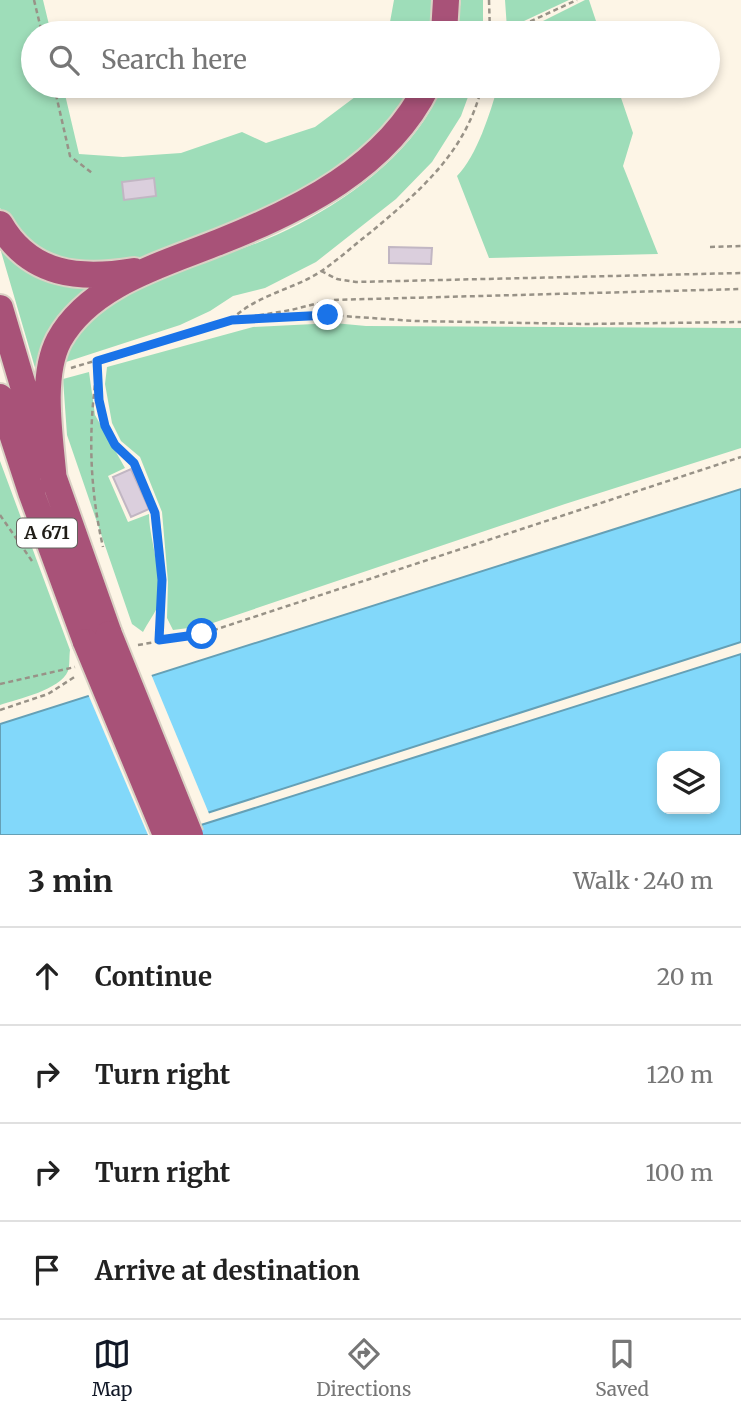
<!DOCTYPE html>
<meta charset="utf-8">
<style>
body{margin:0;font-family:Merriweather,serif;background:#f2f2f2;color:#222}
.controls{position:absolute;right:21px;bottom:21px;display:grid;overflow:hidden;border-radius:14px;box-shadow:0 4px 10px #0003}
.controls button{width:63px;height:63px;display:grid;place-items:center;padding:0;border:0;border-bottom:2px solid #e0e0e0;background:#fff;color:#222;font:35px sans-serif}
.stop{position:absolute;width:21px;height:21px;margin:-16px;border:5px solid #1a73e8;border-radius:50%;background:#fff}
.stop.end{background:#1a73e8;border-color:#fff;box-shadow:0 2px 7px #0008}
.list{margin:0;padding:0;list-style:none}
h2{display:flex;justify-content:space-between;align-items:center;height:91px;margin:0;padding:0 28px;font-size:30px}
h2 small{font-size:23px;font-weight:400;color:#767676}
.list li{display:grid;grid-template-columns:46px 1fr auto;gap:21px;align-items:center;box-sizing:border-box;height:98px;padding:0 28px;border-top:2px solid #e0e0e0}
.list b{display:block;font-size:26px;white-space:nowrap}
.list em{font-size:23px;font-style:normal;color:#767676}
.icon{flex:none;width:38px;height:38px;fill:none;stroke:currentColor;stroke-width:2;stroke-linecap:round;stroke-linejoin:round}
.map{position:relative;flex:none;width:741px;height:835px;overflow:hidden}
.search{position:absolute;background:#fff;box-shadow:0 4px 10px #0003;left:21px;right:21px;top:21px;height:77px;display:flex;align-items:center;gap:18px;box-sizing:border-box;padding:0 24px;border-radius:38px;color:#767676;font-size:26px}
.sheet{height:483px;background:#fff}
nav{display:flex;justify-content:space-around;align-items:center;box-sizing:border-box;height:98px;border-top:2px solid #e0e0e0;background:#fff;font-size:19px;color:#767676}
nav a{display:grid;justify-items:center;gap:4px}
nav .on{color:#111827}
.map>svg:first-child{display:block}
</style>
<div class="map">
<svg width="741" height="835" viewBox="0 0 741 835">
<rect width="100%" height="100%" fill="#fdf5e6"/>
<path fill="#9eddb9" d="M0,0h43l8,33h-18v53h30l16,68 44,3 58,-4 61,-21 24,11 49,-16 48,-36 3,-5h52l-2,6 -71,76 -66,37 -127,51 -47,10 -47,-4 -36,-20 -22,-34z
M394,0h41l-4,33h-43z
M461,0h22v33h-27z
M505,0h64l-62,29z
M585,0h4l11,33h-81z
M442,86h30l-11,30 -29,46 -36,37 -80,63 -51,26 -32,8 -23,15 -30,14 -114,37c0,-11 3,-22 9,-30 5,-7 14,-12 21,-17 58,-47 138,-56 203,-91 57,-30 119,-76 143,-138z
M498,86h119l16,47 -10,33 35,88 -169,4 -32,-82c20,-20 33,-63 41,-90z
M0,235l106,50 -66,100 -40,-137z
M334,323l32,3 375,2v120l-176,56 -361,122 -31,4 -6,-12 1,-36 -6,-70 -22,-55 -19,-16 -9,-18 -7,-39 2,-17 146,-40z
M89,372l6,43 30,53 -17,8 20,46 21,-8c0,26 17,70 8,94 -4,8 -10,16 -14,24l-11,-8 -65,-189 -4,-56z
M0,461l70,189c-1,7 0,16 -2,21 -8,19 -50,28 -68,34z"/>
<path fill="#82d8fa" stroke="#65a0b6" stroke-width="2" fill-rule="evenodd" d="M741,489v153l-537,172 -52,21h-152v-111z
M741,654v181h-563l23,-10zM662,756h53v53h-53z"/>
<path fill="#fdf5e6" d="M151,674l59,142 -49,19h-13l-60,-141z"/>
<path fill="#dbcfdd" stroke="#c1b6c3" stroke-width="2" d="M154,178l2,18 -32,4 -2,-18z
M389,247l43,1 -1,16 -42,-1z
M131,469l18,40 -18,8 -18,-40z"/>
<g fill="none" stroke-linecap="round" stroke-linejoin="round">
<defs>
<path id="highway" d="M444,33l2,-33
M0,224c30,52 80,56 134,47
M0,308l32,108 77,218
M0,397l31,95 55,150
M54,483c-3,-42 -15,-105 5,-143 31,-56 105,-76 160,-98 81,-32 168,-75 208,-156"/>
</defs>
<use href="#highway" stroke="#dad2c5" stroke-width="30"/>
<path stroke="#989287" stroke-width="2.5" stroke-dasharray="5 3.5" stroke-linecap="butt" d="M34,0l8,33
M489,0l1,33
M507,32l70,-32
M54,86l16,70 22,17
M710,247l31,-1
M321,271l16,8 19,3 385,-9
M245,319l83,-4 87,6 169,3 157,-2
M231,320c25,-25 61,-30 89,-48 18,-12 34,-27 51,-40 50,-42 95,-80 111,-146
M97,362l2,38 6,26 10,19 19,18 21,50 7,67 -3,60
M71,368l160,-48 60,-10 40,-10 410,-11
M96,377c-8,58 -6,113 7,170
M0,515l32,46
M138,645l64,-11 539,-177
M0,684l75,-17
M0,710l48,-16 28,-18"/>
<use href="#highway" stroke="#a85278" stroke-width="26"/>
<defs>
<path id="highway-bridge" d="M109,634l81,201
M86,642l80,193"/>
</defs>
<use href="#highway-bridge" stroke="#dad2c5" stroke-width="30" stroke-linecap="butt"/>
<use href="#highway-bridge" stroke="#a85278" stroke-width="26"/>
</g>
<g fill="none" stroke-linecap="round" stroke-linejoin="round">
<path stroke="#1a73e8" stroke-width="9" d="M202,634l-43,6 3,-60 -7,-67 -21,-50 -19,-18 -10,-19 -6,-26 -2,-39 135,-41 96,-5"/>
</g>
<g text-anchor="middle" stroke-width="7" stroke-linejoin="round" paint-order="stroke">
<rect fill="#fff" stroke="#63615d" stroke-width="2" x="17" y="518.5" width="60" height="29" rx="5"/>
<g font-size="18" font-weight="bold" fill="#201d17">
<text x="47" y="539">A 671</text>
</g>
</g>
</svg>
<div class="controls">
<button><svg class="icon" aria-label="layers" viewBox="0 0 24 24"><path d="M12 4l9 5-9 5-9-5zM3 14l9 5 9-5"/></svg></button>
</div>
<div class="stop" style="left:202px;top:634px"></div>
<div class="stop end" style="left:328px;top:315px"></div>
<div class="search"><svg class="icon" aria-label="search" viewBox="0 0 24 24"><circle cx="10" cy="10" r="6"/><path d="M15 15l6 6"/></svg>Search here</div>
</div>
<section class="sheet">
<h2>3 min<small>Walk · 240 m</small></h2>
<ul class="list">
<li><svg class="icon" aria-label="ahead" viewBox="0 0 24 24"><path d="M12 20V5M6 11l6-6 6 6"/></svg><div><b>Continue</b></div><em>20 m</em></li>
<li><svg class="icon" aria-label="right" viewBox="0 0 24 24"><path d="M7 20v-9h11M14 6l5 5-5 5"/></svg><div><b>Turn right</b></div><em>120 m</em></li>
<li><svg class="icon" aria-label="right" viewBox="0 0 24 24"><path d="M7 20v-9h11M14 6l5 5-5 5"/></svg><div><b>Turn right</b></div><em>100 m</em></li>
<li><svg class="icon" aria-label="arrive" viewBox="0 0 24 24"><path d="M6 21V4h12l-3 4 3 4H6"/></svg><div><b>Arrive at destination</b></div></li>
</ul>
</section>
<nav>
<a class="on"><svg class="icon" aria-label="map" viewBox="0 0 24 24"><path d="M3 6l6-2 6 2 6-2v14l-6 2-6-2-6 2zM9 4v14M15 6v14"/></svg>Map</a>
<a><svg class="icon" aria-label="directions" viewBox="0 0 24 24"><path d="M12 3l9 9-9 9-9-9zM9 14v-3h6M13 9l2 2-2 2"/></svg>Directions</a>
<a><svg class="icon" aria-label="saved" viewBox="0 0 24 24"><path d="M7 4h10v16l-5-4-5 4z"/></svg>Saved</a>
</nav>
